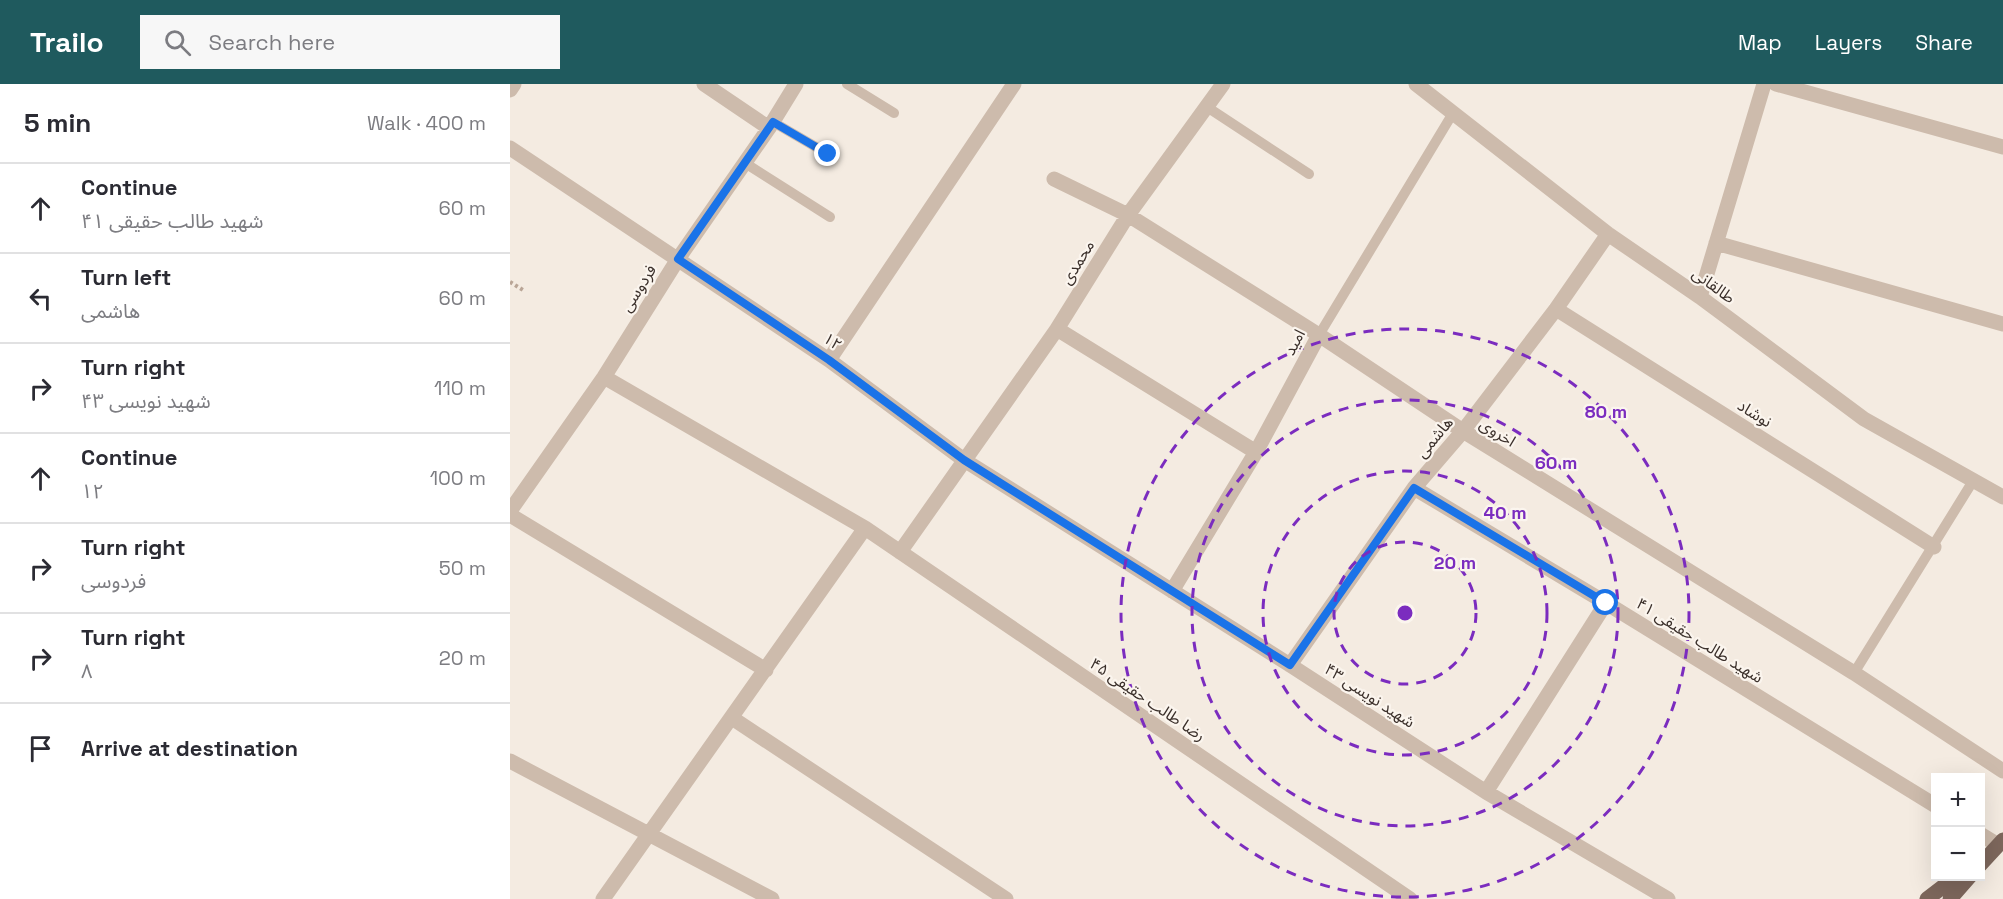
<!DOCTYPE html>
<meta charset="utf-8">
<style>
body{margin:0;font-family:"Space Grotesk","Noto Sans Arabic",sans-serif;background:#f7f7f7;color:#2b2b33}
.controls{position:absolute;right:18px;bottom:18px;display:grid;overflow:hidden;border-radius:0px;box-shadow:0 6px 24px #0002}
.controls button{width:54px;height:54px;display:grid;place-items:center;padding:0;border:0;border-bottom:2px solid #e1e1e2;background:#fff;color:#2b2b33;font:30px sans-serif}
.stop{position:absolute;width:18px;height:18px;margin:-14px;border:4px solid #1a73e8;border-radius:50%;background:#fff}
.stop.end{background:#1a73e8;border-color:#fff;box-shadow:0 2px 6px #0008}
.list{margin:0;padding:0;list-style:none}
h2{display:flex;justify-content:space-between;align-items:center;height:78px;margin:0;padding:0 24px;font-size:26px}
h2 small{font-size:20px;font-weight:400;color:#7c7c81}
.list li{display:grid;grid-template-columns:39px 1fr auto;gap:18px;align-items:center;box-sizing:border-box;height:90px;padding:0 24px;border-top:2px solid #e1e1e2}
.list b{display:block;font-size:22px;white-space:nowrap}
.list p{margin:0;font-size:20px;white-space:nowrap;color:#7c7c81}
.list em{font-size:20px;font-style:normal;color:#7c7c81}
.icon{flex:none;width:33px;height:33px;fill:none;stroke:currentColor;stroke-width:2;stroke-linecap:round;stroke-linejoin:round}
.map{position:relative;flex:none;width:1493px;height:815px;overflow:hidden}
header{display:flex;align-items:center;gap:36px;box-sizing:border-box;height:84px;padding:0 30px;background:#1f5a5e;color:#fff}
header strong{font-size:28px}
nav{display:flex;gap:33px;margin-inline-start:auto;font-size:21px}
.search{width:420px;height:54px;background:#f7f7f7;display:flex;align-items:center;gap:15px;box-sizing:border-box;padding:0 21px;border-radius:0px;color:#7c7c81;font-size:22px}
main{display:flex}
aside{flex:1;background:#fff}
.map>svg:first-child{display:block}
</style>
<header>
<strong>Trailo</strong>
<div class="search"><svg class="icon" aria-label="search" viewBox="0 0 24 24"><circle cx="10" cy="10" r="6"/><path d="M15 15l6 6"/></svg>Search here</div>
<nav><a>Map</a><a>Layers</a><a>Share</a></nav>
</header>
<main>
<aside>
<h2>5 min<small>Walk · 400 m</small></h2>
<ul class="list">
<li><svg class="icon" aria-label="ahead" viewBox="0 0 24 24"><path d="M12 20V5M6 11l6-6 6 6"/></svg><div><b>Continue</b><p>۴۱ شهید طالب حقیقی</p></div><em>60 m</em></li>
<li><svg class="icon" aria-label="left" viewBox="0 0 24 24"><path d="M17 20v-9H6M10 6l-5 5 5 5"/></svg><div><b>Turn left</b><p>هاشمی</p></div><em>60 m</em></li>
<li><svg class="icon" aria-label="right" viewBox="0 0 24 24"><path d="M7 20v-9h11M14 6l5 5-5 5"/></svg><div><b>Turn right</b><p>۴۳ شهید نویسی</p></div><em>110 m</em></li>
<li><svg class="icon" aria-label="ahead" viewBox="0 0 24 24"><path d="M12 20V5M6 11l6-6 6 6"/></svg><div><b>Continue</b><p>۱۲</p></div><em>100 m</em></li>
<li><svg class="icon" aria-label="right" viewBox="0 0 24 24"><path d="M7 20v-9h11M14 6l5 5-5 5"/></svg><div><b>Turn right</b><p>فردوسی</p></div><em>50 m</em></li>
<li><svg class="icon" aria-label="right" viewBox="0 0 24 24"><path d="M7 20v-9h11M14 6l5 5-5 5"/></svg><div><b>Turn right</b><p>۸</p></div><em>20 m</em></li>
<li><svg class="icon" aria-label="arrive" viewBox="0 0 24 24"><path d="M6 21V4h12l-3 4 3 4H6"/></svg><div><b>Arrive at destination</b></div></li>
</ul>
</aside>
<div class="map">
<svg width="1493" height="815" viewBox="0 0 1493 815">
<rect width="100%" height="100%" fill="#f4ebe1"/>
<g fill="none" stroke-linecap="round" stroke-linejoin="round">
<path stroke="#b9a596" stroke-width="4" stroke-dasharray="3 3" stroke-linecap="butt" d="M0,198l13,8"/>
<path stroke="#cdbbac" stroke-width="10" d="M337,0l47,29
M697,23l102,67
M263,38l55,32
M235,79l85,54
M809,251l134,-222
M1344,589l119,-192"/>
<path stroke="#cdbbac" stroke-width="15" d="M194,0l65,44
M906,0l192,150 92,63 164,122 139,78
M1266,0l227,63
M0,6l4,-6
M0,64l319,212 135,100 326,205 196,127 182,107
M544,95l74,36 191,120 144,96 391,242 149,98
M1206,159l287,81
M1190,213l64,-213
M1046,225l378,238
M547,245l199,123
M319,276l185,-276
M94,293l261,151 545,371
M904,404l192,115 330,203
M0,427l94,-134 74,-118 91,-131 27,-44
M0,431l256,155
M390,468l157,-223 71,-114 95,-131
M662,507l84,-139 63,-117
M780,581l124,-177 49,-57 93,-122 52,-75
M222,634l274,181
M0,677l262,138
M976,708l120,-189
M1470,750l18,11
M93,815l262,-371"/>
<path stroke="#7d675c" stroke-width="15" d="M1470,781l23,-25
M1417,815l30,-23
M1440,815l20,-23"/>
</g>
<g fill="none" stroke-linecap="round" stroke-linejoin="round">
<path stroke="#1a73e8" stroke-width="8" d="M318,70l-55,-32 -95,137 151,101 135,100 326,205 124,-177 192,115"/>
</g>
<g fill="none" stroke="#7b2cbf" stroke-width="3" stroke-dasharray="10 8">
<circle cx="895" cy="529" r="71"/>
<circle cx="895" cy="529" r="142"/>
<circle cx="895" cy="529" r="213"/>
<circle cx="895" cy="529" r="284"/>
</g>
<g text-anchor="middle" stroke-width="4.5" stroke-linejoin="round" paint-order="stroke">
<g font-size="16" fill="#3b302b" stroke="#fbf5ee">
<text transform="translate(567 178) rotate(-58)" y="6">محمدی</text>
<text transform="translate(1204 201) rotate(36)" y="6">طالقانی</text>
<text transform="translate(128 204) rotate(-58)" y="6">فردوسی</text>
<text transform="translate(323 257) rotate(35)" y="6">۱۲</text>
<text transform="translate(784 258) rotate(-62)" y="6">امید</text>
<text transform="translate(1245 329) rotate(32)" y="6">نوشاد</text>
<text transform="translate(988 348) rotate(32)" y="6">اخروی</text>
<text transform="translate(924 353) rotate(-50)" y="6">هاشمی</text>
<text transform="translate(1190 556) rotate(32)" y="6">۴۱ شهید طالب حقیقی</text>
<text transform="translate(860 611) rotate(33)" y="6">۴۳ شهید نویسی</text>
<text transform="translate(638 615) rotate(34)" y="6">۴۵ رضا طالب حقیقی</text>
</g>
</g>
<circle cx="895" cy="529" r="9" fill="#7b2cbf" stroke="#fbf5ee" stroke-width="3"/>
<g font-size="18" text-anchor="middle" font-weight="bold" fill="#7b2cbf" stroke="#fbf5ee" stroke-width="4.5" stroke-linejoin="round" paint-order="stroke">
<text x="1096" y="334">80 m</text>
<text x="1046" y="385">60 m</text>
<text x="995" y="435">40 m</text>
<text x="945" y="485">20 m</text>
</g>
</svg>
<div class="controls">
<button>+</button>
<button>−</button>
</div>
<div class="stop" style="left:1096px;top:519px"></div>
<div class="stop end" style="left:318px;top:70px"></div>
</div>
</main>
